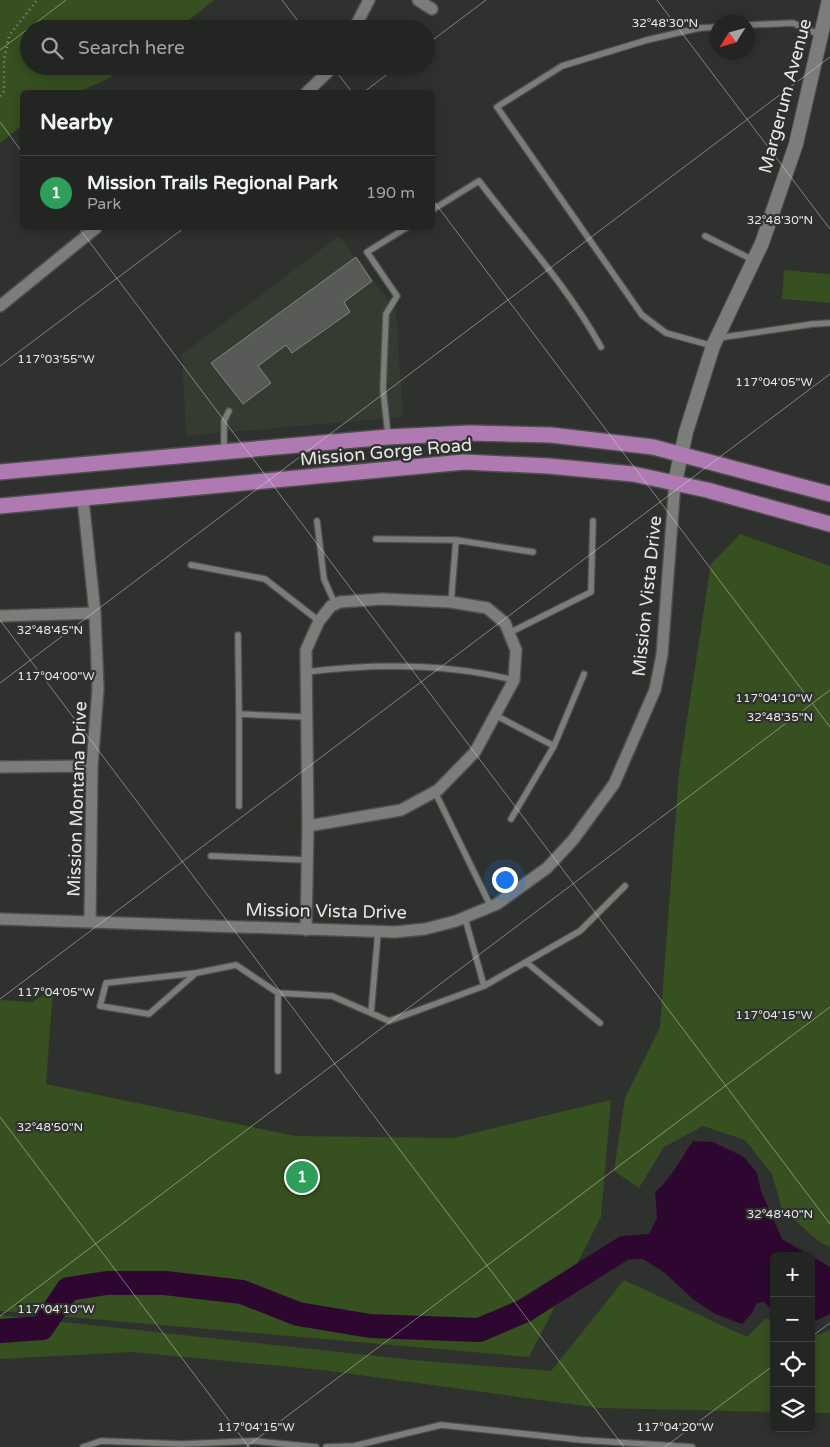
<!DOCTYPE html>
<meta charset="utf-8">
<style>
body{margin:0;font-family:"Varela Round",sans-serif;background:#2f312f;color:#f1f3f6}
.controls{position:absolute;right:15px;bottom:15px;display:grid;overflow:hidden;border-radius:8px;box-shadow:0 2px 12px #0003}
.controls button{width:45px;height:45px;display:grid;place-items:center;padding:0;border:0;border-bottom:1px solid #404240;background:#232522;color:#f1f3f6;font:25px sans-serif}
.compass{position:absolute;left:710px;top:15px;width:45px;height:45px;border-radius:50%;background:#232522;box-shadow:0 2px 12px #0003;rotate:233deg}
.you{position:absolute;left:504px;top:879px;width:18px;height:18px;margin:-12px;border:4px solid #fff;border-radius:50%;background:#1a73e8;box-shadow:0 0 0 8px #1a73e833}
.badge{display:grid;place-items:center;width:32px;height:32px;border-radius:50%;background:#f08bf6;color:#fff;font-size:16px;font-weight:700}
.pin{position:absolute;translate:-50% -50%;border:2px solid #fff;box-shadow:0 1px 5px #0006}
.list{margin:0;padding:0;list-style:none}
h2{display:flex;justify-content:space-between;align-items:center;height:65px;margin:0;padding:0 20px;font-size:21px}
h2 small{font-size:16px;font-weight:400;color:#a3a5a5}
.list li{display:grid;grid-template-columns:32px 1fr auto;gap:15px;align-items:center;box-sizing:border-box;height:75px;padding:0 20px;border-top:1px solid #404240}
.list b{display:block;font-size:19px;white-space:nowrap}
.list p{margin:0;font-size:16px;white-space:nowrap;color:#a3a5a5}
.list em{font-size:16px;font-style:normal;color:#a3a5a5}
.icon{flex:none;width:28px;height:28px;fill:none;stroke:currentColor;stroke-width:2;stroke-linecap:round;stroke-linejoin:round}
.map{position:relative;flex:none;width:830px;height:1447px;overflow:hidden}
.search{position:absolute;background:#232522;box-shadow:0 2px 12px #0003;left:20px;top:20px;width:415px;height:55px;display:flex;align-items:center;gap:12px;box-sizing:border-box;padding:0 18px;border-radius:28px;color:#a3a5a5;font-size:19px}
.panel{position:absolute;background:#232522;box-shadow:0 2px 12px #0003;left:20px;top:90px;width:415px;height:140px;border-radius:8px}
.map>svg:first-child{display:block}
</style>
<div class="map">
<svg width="830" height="1447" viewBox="0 0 830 1447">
<rect width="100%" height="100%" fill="#2f312e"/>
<path fill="#363b32" d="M339,236l57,74 7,107 -217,19 -4,-82z"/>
<path fill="#36501f" d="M0,0h214l-36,29h-149v37h97l-17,12 -30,14h-57v33l-22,18z
M784,270l46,4v29l-48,-4z
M740,534l90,32v681l-12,-6 -36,-32 -10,-35 -27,-34 -42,-14 -39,21 -25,41 -25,-17 11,-73 35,-71 19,-256 32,-207z
M53,989l-7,95 249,52 157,2 159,-38 -10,117 -72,140 -529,-46v-311l32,2z
M624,1280l123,57 19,-19 8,3v91l-175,-4 -276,-38 -191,-18 -132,7v-44l413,45 138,11z
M830,1330v83h-19v-80l6,2z"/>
<path fill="#2e0730" d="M693,1141l20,1 31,15 13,16 4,18 21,48 29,17h-37v56l-10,-10 -7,1 -5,10 -10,11 -27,-10 -21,-14 -29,-27 -22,-14v-13l14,-28 -2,-26c17,-14 26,-34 38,-51z
M811,1256l19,11v47l-19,9z"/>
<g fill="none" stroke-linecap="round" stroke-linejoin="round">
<path stroke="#2e0730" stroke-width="24" d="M0,1331l42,-3 26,-39 39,-6h58l77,9 56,22 72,12 109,4 45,-19 100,-63 38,-3 12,4"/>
</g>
<path fill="#585a57" stroke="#848683" d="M356,257l16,24 -28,21 6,10 -58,41 -6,-8 -28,21 13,17 -28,21 -32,-41z"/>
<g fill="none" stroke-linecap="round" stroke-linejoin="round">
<defs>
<path id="service" d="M748,25l45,-2 27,12
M432,210l47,-29c41,54 89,106 122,166
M705,236l48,24
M718,338l95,-14 17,-1
M713,346l-47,-13 -24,-18 -145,-208 65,-41 85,-26 52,-12 19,-1
M388,435l-5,-46 3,-75 11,-18 -30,-44 39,-24
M224,450v-29l5,-10
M317,521l7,58 11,25
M376,539l80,1 77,12
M191,565l74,14 54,42
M451,602l5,-62
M509,633l82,-41 2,-71
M238,635l1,79 68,3
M306,672c70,-9 139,-9 208,8
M239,714v92
M495,715l59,31 -43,73
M554,746l30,-72
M435,792l56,115
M211,856l96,4
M465,918l19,68 96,-55 45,-45
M526,962l74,61
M196,973l-47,41 -49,-8 6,-23 90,-10 40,-8 42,28 54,3 57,25 95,-35
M371,1013l7,-81
M278,1071v-78
M83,1447l18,-6 81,3 72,-3 62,6
M326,1447l28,-1 87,-21 141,15 110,7"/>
<path id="minor" d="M418,0l14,9
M354,29l15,-29
M307,92l27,-26
M0,306l96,-78
M83,499l12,114 3,76 -6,77 -2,155
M382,599l69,3 36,6 18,15 11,27 -2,30 -39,72 -37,38 -37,20 -93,16 -2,-176 13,-29 12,-15 9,-4z
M0,616l95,-3
M0,767l92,-1
M0,919l395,13 30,-3 31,-8 41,-17 50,-36 26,-28 41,-56 41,-94 7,-35 13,-173
M306,930l2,-104"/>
<path id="tertiary" d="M675,482l11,-50 27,-86 49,-103 34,-99 33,-144"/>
<path id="primary" d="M0,472l388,-35 81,-4 82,2 102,12 177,47
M0,506l464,-44 84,4 85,8 74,16 123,34"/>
</defs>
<use href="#service" stroke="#4d4f4c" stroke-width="8"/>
<use href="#minor" stroke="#4d4f4c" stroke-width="14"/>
<use href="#tertiary" stroke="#4d4f4c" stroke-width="16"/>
<use href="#primary" stroke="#4d4f4c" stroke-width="18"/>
<path stroke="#929391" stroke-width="2.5" stroke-dasharray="1 4" stroke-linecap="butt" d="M0,96l4,-5v-32l5,-23 28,-36"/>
<use href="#service" stroke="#7b7d7a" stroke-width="5.5"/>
<use href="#minor" stroke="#7b7d7a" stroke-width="11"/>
<use href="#tertiary" stroke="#7b7d7a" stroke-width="14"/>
<use href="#primary" stroke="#af79b2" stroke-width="15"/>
</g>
<path fill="none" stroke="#e7e8e6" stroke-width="1" stroke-opacity="0.45" d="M282,0l22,29M657,0l173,229M426,45l60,-45M0,50l66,-50M332,66l20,26M364,92l34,-26M0,122l22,30M432,199l398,528M79,228l751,996M0,366l184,-138M0,620l624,827M0,683l830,-626M0,999l830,-625M0,1117l249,330M0,1316l830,-626M811,1337l19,-14M246,1447l584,-440M665,1447l109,-82"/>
<g text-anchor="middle" stroke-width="4.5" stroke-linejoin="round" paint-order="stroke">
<g font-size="18" fill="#e7e8e6" stroke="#2f312e">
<text transform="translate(785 96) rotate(-75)" y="6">Margerum Avenue</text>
<text transform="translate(386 452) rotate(-5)" y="6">Mission Gorge Road</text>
<text transform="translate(647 596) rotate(-84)" y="6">Mission Vista Drive</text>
<text transform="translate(77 799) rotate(-88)" y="6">Mission Montana Drive</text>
<text transform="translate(326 911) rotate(1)" y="6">Mission Vista Drive</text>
</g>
</g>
<g font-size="12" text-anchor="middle" fill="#e7e8e6" stroke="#2f312e" stroke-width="4.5" stroke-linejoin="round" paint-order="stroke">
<text x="665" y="27">32°48'30"N</text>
<text x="780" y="224">32°48'30"N</text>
<text x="56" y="363">117°03'55"W</text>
<text x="774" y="386">117°04'05"W</text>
<text x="50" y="634">32°48'45"N</text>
<text x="56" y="680">117°04'00"W</text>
<text x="774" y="702">117°04'10"W</text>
<text x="780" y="721">32°48'35"N</text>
<text x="56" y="996">117°04'05"W</text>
<text x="774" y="1019">117°04'15"W</text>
<text x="50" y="1131">32°48'50"N</text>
<text x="780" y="1218">32°48'40"N</text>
<text x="56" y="1313">117°04'10"W</text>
<text x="256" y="1431">117°04'15"W</text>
<text x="675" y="1431">117°04'20"W</text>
</g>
</svg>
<div class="controls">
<button>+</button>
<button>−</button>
<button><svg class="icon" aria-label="locate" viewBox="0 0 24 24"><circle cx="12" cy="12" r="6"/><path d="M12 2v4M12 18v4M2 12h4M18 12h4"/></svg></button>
<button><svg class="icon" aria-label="layers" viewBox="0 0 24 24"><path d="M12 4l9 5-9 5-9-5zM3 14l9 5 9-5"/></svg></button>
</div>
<svg class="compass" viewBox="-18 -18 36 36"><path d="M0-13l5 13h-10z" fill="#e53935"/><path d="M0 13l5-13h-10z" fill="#a3a5a5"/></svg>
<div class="you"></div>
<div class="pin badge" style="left:302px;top:1177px;background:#2e9e5b">1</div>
<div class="search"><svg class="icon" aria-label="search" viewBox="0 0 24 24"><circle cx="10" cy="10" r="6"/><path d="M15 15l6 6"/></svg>Search here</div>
<section class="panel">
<h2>Nearby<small></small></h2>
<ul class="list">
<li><span class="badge" style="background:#2e9e5b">1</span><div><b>Mission Trails Regional Park</b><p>Park</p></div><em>190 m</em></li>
</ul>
</section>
</div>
